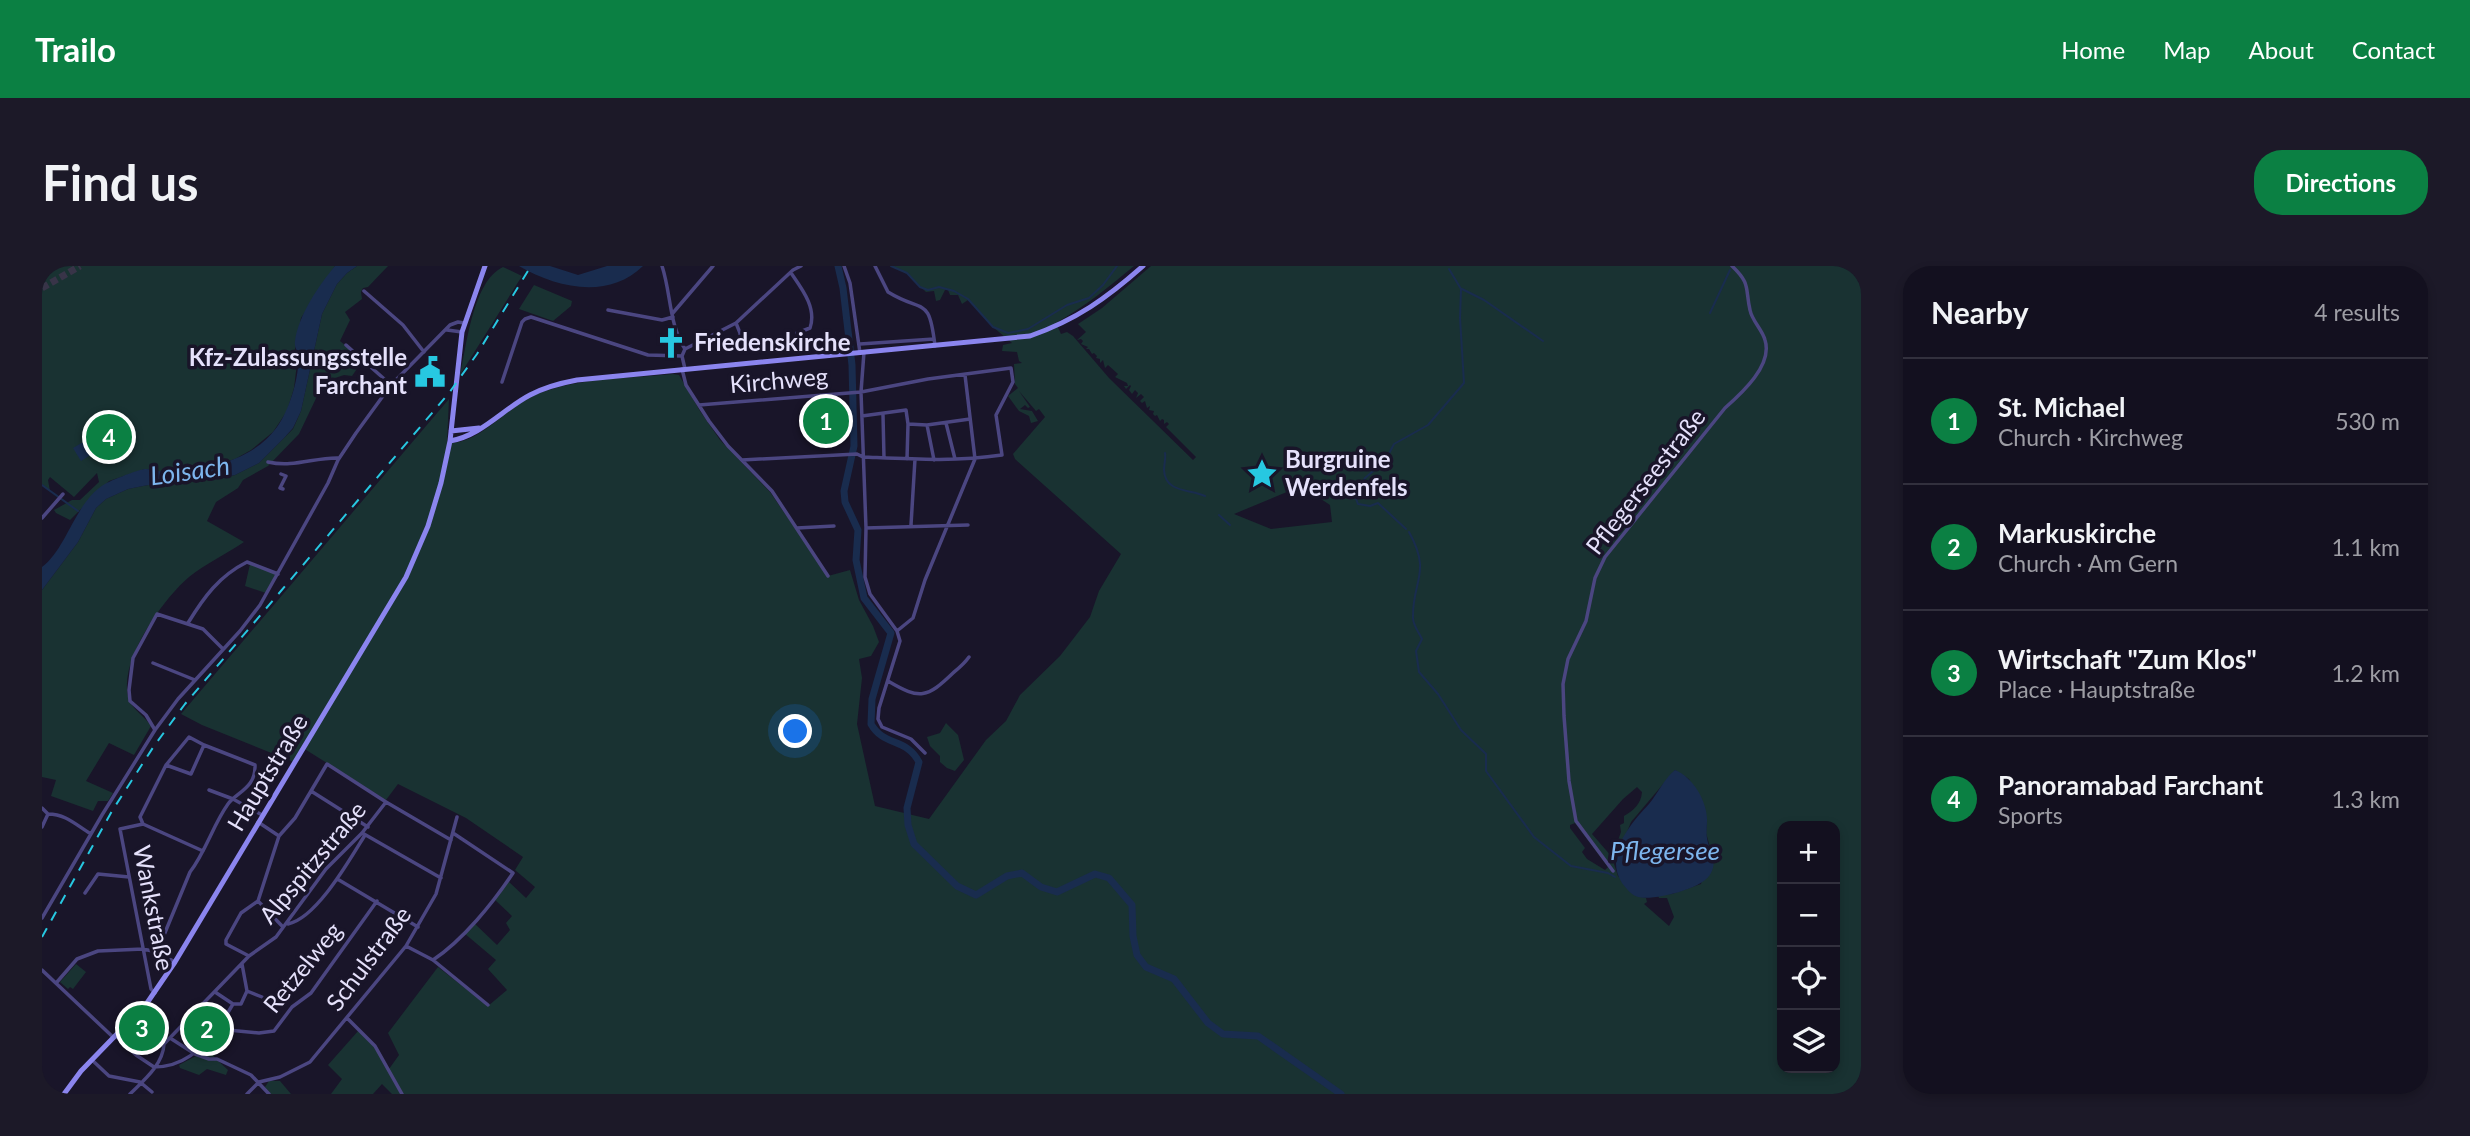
<!DOCTYPE html>
<meta charset="utf-8">
<style>
body{margin:0;font-family:Lato,sans-serif;background:#1c1928;color:#f1f3f6}
.controls{position:absolute;right:21px;bottom:21px;display:grid;overflow:hidden;border-radius:14px;box-shadow:0 4px 10px #0003}
.controls button{width:63px;height:63px;display:grid;place-items:center;padding:0;border:0;border-bottom:2px solid #32303d;background:#13101f;color:#f1f3f6;font:35px sans-serif}
.you{position:absolute;left:754px;top:466px;width:24px;height:24px;margin:-18px;border:5px solid #fff;border-radius:50%;background:#1a73e8;box-shadow:0 0 0 10px #1a73e833}
.badge{display:grid;place-items:center;width:46px;height:46px;border-radius:50%;background:#0b8043;color:#fff;font-size:23px;font-weight:700}
.pin{position:absolute;translate:-50% -50%;border:4px solid #fff;box-shadow:0 2px 7px #0006}
.list{margin:0;padding:0;list-style:none}
h2{display:flex;justify-content:space-between;align-items:center;height:91px;margin:0;padding:0 28px;font-size:30px}
h2 small{font-size:23px;font-weight:400;color:#9d9da4}
.list li{display:grid;grid-template-columns:46px 1fr auto;gap:21px;align-items:center;box-sizing:border-box;height:126px;padding:0 28px;border-top:2px solid #32303d}
.list b{display:block;font-size:26px;white-space:nowrap}
.list p{margin:0;font-size:23px;white-space:nowrap;color:#9d9da4}
.list em{font-size:23px;font-style:normal;color:#9d9da4}
.icon{flex:none;width:38px;height:38px;fill:none;stroke:currentColor;stroke-width:2;stroke-linecap:round;stroke-linejoin:round}
.map{position:relative;flex:none;width:1819px;height:828px;overflow:hidden;border-radius:28px}
header{display:flex;align-items:center;gap:42px;box-sizing:border-box;height:98px;padding:0 35px;background:#0b8043;color:#fff}
header strong{font-size:33px}
nav{display:flex;gap:38px;margin-inline-start:auto;font-size:24px}
.intro{display:flex;align-items:center;justify-content:space-between;box-sizing:border-box;height:168px;padding:0 42px}
h1{margin:0;font-size:49px}
.button{padding:18px 32px;border-radius:28px;background:#0b8043;color:#fff;font-size:24px;font-weight:700}
main{display:flex;gap:42px;padding:0 42px}
aside{flex:1;background:#13101f;border-radius:28px;box-shadow:0 4px 10px #0003}
.map>svg:first-child{display:block}
</style>
<header>
<strong>Trailo</strong>
<nav><a>Home</a><a>Map</a><a>About</a><a>Contact</a></nav>
</header>
<div class="intro"><h1>Find us</h1><a class="button">Directions</a></div>
<main>
<div class="map">
<svg width="1819" height="828" viewBox="0 0 1819 828">
<rect width="100%" height="100%" fill="#191529"/>
<path fill="#193232" fill-rule="evenodd" d="M0,0h293l-34,52 -6,31 3,6 -4,33 -7,23 -14,21 -22,18 -16,9 -22,7 -46,6 -22,-3 -36,12 -39,39 -14,-7 -2,-3 18,-10h8l19,-18 -2,-9 -23,24 -24,-20 -2,3 2,11 -8,-7z
M315,0h31l-20,21 -5,1 -2,4 1,7 -17,13 5,8 -10,21 23,19 -11,16 -8,-1 -15,5 -5,11 -4,-1 -21,44 -31,32 -25,14 -5,8 -22,14 -9,19 37,21c-18,12 -39,22 -55,35 -26,22 -75,89 -59,125 4,8 16,16 21,24l-17,29 -25,-12 -23,38 27,12 -5,8h-10l-5,10 -42,-15 5,-16 -14,-3v-187l36,-48 18,-34 10,-9 22,-10 15,-3 33,-6 46,-2 13,-3 24,-12 34,-34 8,-18 21,-97 15,-30 10,-11z
M850,0h242c-25,21 -50,41 -78,57l5,11 6,-2 6,4 36,42 84,82 3,-3 -30,-30 3,-3 -2,-2 -3,2v-4l-2,-1 -2,2 -3,-6 -2,1 -2,-2 1,-3 -5,-1 1,-4 -3,2 -2,-7 -3,2 -2,-2 4,-4 -3,-3 -5,4 2,-5 -3,-3 -3,4 -3,-4 2,-4 -1,-1 -4,4 -2,-3h4l-1,-3 -12,-6 3,-3 -10,-9 -3,3 -2,-8 -3,3v-4l-4,-1 1,-2 -3,-3 -2,1 -3,-5h-3l2,-2 -7,-3 2,-3 -2,-2 -4,1 9,-8 -8,-8 24,-16 49,-42h710v828h-1469l-10,-10 -9,10h-42l11,-15 -14,-14 31,-35 6,4 24,35 10,-14 -11,-22 50,-66 50,39 19,-16 -19,-21 8,-9 -32,-27 9,-11 24,23 13,-15 -4,-7 6,-7 -18,-17 14,-18 18,17 9,-11 -20,-17 8,-13 -57,-39 -68,-34 -12,16 -83,-52 -9,14 -92,-37 -21,-11 268,-315 -2,44c33,2 59,-36 88,-48 44,-18 92,-16 138,-21l6,1 21,36 20,29 50,52 58,84 22,-6 9,30 14,26 6,16 -8,14 -12,3 3,19 -5,46 18,82 54,13 57,-79 20,-19 14,-26 40,-39 30,-39 9,-26 22,-37 -106,-95 -2,-5 32,-37 -6,-8 -3,2 -17,-20 11,16 -2,1 -3,-3 -5,4 12,2 6,10 -7,2 -2,-7 -10,-5 -11,-15 10,-8 -3,-4 -1,-20 8,-1 -3,-2 -2,-9 -15,-1 1,-6 9,-2 -19,-16 -25,-27 -6,4 -4,-9h-8l-2,-5h-3l-5,10 -4,1 -2,-10 -8,1 -19,-19zM1252,223l18,4 18,12 2,17 -61,7 -37,-15zM1633,504l14,9 18,41 -1,13 4,14 -9,37 -29,10 -14,1 1,3h8l7,19 -5,9 -25,-22 3,-2 -1,-4 -9,-2 -19,-20 -4,-12 17,-42zM1595,521l5,5c-1,12 -8,18 -18,24v7l-4,2 1,7 -9,25 -20,-23 31,-35zM1533,557l33,44 -3,3 -18,-11 -5,-7 3,-4 -15,-20v-3zM1740,560h53v242h-53z
M461,1l19,9 -62,99c7,-31 13,-94 43,-108z
M492,19l38,16 -1,5 -18,15 -34,-12z
M208,298l26,10 -10,19 -21,-7z
M904,457l12,12 6,25 -9,11 -8,-3 -7,-6v-6l-10,-10 -3,-9 13,-4z
M34,698l10,8 -13,17 -3,-2 -2,2 -8,-7z
M164,779l10,8 -2,4 14,13 -2,5 -19,-6 -8,6 -19,-7 -1,-3 17,-9z
M227,815h11l11,13h-20l-6,-7z"/>
<path fill="#192c4e" d="M293,0h22l-10,7 -10,11 -15,30 -21,97 -8,17 -9,10 -25,25 -24,12 -21,4 -38,1 -33,6 -15,3 -22,10 -10,9 -18,34 -36,48v-23c27,-20 34,-72 69,-86 7,-3 28,-12 35,-12 7,0 14,3 21,3 38,-2 86,-11 110,-45 12,-16 23,-51 21,-71 -1,-6 -4,-9 -3,-15 3,-25 24,-56 40,-75z
M477,0h31l28,9 29,-9h36c-35,34 -86,22 -124,0z
M77,156l5,8 -25,14 -5,-8z
M48,172l7,13 -16,10 -8,-13z
M1633,504c18,7 33,32 32,52 0,5 -1,10 0,16 2,13 11,21 4,35 -7,16 -58,28 -73,24 -7,-2 -12,-9 -16,-14 -18,-28 8,-59 27,-79 9,-11 15,-25 26,-34z"/>
<g fill="none" stroke-linecap="round" stroke-linejoin="round">
<path stroke="#192c4e" stroke-width="2" d="M849,0l16,7 13,14 8,3 11,-3 15,4 14,8 25,28 15,6 20,-4 39,-24 22,-7 14,-13 14,-19
M1420,23l22,11 59,41
M1668,47l20,-43
M1123,187c1,6 -1,11 -1,17 1,23 26,19 41,26
M0,219l36,26
M1177,249l11,10
M1364,263l-28,-26 -8,3 -12,-2 -3,-8 10,-18 20,-17 9,-17 34,-19 36,-42 -4,-65 1,-29 -12,-20
M1367,266c23,41 3,49 4,86 0,7 6,15 9,21l-6,12 3,21 19,22 23,36 25,24v17l48,66 37,29 37,7 7,4"/>
<path stroke="#192c4e" stroke-width="7" d="M796,0l5,22 9,77 2,81 -10,45 1,11 13,28 -2,30 8,38 27,35 -19,66 -1,25c13,23 35,13 48,38l-12,46 1,17 6,19 43,42 19,9 31,-19 15,-3 19,14 16,5 38,-18 14,4 23,27 1,31 4,19 9,12 28,12 34,44 15,11 35,2 83,58"/>
<path stroke="#383448" stroke-width="7" stroke-dasharray="7 3.5" stroke-linecap="butt" d="M0,22l38,-22"/>
<path stroke="#4b4681" stroke-width="3.5" d="M620,0c9,27 7,59 23,83
M802,0l6,17 10,70
M833,0l13,26c36,22 41,3 47,54
M749,7c11,16 26,35 19,55l-13,5
M322,25l39,34 21,27
M566,44l54,10 11,-3
M630,48l41,-48
M694,57l4,10v17l30,-2
M405,64l15,2
M818,78l74,-5
M304,79l45,40
M643,83l51,-26 57,-53 8,-4
M822,86l-3,40 5,136 -1,49 5,17 27,37 3,10 -21,67 -1,11 4,8 29,12 14,14
M640,103l4,16 23,36 19,25 44,45 56,85
M643,103l-3,-13 3,-7
M460,116l20,-60 3,-3 6,-2 117,38 34,1
M657,139l162,-13 67,-13 83,-11 2,14 -17,33 6,40c-47,7 -92,4 -139,2l-6,-3 -115,6
M841,149l1,43
M820,150l44,-6 2,14 19,1 43,-6
M904,157l9,36
M885,159l7,35
M865,193l1,-35
M226,196c26,6 47,-5 71,-4
M239,208l5,2 -6,12 3,1
M0,252l21,-24
M869,259l4,-66
M755,262l37,-2
M824,262l102,-3
M146,357c16,-26 31,-47 59,-61l31,12
M855,365l16,-13 12,-38 50,-121 -10,-84
M111,397l42,17
M846,415c32,19 39,17 65,-8 6,-5 11,-9 16,-16
M113,464l-9,-15 -16,-14 -1,-11 4,-32 24,-44 46,15 20,20
M167,524l24,9 29,16
M269,525l16,-27 59,38 65,38
M0,542l6,6
M216,556l21,14 -21,65 25,26
M101,558l-3,-7 26,-52 23,-28 15,8
M0,561l6,-13c18,0 28,11 43,20
M322,568l77,44
M237,570l16,-18 16,-27 57,36
M1571,605l-37,-50 -7,-40 -5,-65 -1,-32 5,-25 18,-38 9,-43 10,-21 120,-149c17,-15 48,-43 40,-68 -3,-11 -13,-19 -15,-30 -5,-22 1,-26 -18,-44
M297,614l79,47
M43,627l13,-19 31,3
M0,652l60,-103 53,-85 23,-31 62,-68 20,-26 68,-122 10,-23 18,-27 35,-48 59,-60 8,-3 6,1
M246,658c29,-6 62,-65 77,-89
M364,680l27,14 55,45
M115,686l33,-80c16,-21 23,-47 38,-68 9,-12 28,-16 27,-39l-51,-20 -13,29 -25,-9
M207,690l-23,-12v-4l15,-27 17,-12
M391,694c30,-20 60,-57 80,-87l-60,-40
M200,698l5,27 15,6
M0,704l72,68
M15,716l20,-23 21,-8 45,-2 14,3 18,10
M173,726l18,12
M113,727l-4,-4 -31,-160 23,-5 60,27
M305,752l28,28 27,48
M145,754l20,21
M176,763l15,-25h8l6,-13
M74,770l20,19 18,12
M128,772l25,16 14,5h8l34,16 18,19
M50,794l17,16 31,6 12,10
M112,801c29,0 46,-17 64,-38l41,4 15,-2 18,-24 19,-14 66,-92
M217,816l21,-5 30,-15 96,-116 30,-52 21,-77
M88,828c13,-13 33,-29 34,-50l85,-88 27,-19 50,-68 36,-36 24,-31
M205,828l12,-12"/>
<path stroke="#8b85ee" stroke-width="5" d="M409,165l28,-3
M408,175c31,-5 53,-32 80,-46 15,-8 31,-12 47,-15l453,-44c46,-16 77,-38 113,-70
M22,828l17,-23 66,-68 28,-41 231,-385 22,-51 13,-43 9,-42 12,-109 23,-66"/>
<path stroke="#27c8e1" stroke-width="2" stroke-dasharray="10 9" stroke-linecap="butt" d="M0,671l70,-126 42,-65 31,-42 264,-311 28,-39 54,-88"/>
</g>
<defs>
<symbol id="church-bare" viewBox="-9 -9 18 18"><path d="M-1.2-6h2.4v3.5h3.3v2.4h-3.3V6h-2.4V-.1h-3.3v-2.4h3.3Z" fill="#27c8e1" stroke="#191529" stroke-width="2.5" paint-order="stroke"/></symbol>
<symbol id="civic-bare" viewBox="-9 -9 18 18"><path d="M-.6-6.5H3V-4.5H.6V-3L4-1V1h2V6H-6V1h2V-1L-.6-3ZM-1.2 2.5V6h2.4V2.5Z" fill="#27c8e1" stroke="#191529" stroke-width="2.5" paint-order="stroke"/></symbol>
<symbol id="sight-bare" viewBox="-9 -9 18 18"><path d="M0-6L1.8-2.2L6-1.7L2.9 1.2L3.7 5.4L0 3.3L-3.7 5.4L-2.9 1.2L-6-1.7L-1.8-2.2Z" fill="#27c8e1" stroke="#191529" stroke-width="2.5" paint-order="stroke"/></symbol>
</defs>
<g fill-rule="evenodd">
<use href="#church-bare" x="607" y="55" width="44" height="44"/>
<use href="#civic-bare" x="366" y="84" width="44" height="44"/>
<use href="#sight-bare" x="1198" y="186" width="44" height="44"/>
</g>
<g text-anchor="middle" stroke-width="7" stroke-linejoin="round" paint-order="stroke">
<g font-size="24" font-weight="bold" fill="#e5e1fb" stroke="#191529" text-anchor="start">
<text x="652" y="85">Friedenskirche</text>
<text x="365" y="100" text-anchor="end">Kfz-Zulassungsstelle<tspan x="365" dy="28">Farchant</tspan></text>
<text x="1243" y="202">Burgruine<tspan x="1243" dy="28">Werdenfels</tspan></text>
</g>
<g font-size="24" fill="#e5e1fb" stroke="#191529">
<text transform="translate(737 115) rotate(-5)" y="8">Kirchweg</text>
<text transform="translate(1604 216) rotate(-52)" y="8">Pflegerseestraße</text>
<text transform="translate(226 507) rotate(-59)" y="8">Hauptstraße</text>
<text transform="translate(271 597) rotate(-50)" y="8">Alpspitzstraße</text>
<text transform="translate(111 642) rotate(79)" y="8">Wankstraße</text>
<text transform="translate(327 693) rotate(-53)" y="8">Schulstraße</text>
<text transform="translate(261 702) rotate(-51)" y="8">Retzelweg</text>
</g>
<g font-size="26" font-style="italic" fill="#7db5ed" stroke="#191529">
<text transform="translate(148 205) rotate(-8)" y="9">Loisach</text>
<text x="1623" y="594">Pflegersee</text>
</g>
</g>
</svg>
<div class="controls">
<button>+</button>
<button>−</button>
<button><svg class="icon" aria-label="locate" viewBox="0 0 24 24"><circle cx="12" cy="12" r="6"/><path d="M12 2v4M12 18v4M2 12h4M18 12h4"/></svg></button>
<button><svg class="icon" aria-label="layers" viewBox="0 0 24 24"><path d="M12 4l9 5-9 5-9-5zM3 14l9 5 9-5"/></svg></button>
</div>
<div class="you"></div>
<div class="pin badge" style="left:784px;top:155px">1</div>
<div class="pin badge" style="left:165px;top:763px">2</div>
<div class="pin badge" style="left:100px;top:762px">3</div>
<div class="pin badge" style="left:67px;top:171px">4</div>
</div>
<aside>
<h2>Nearby<small>4 results</small></h2>
<ul class="list">
<li><span class="badge">1</span><div><b>St. Michael</b><p>Church · Kirchweg</p></div><em>530 m</em></li>
<li><span class="badge">2</span><div><b>Markuskirche</b><p>Church · Am Gern</p></div><em>1.1 km</em></li>
<li><span class="badge">3</span><div><b>Wirtschaft &quot;Zum Klos&quot;</b><p>Place · Hauptstraße</p></div><em>1.2 km</em></li>
<li><span class="badge">4</span><div><b>Panoramabad Farchant</b><p>Sports</p></div><em>1.3 km</em></li>
</ul>
</aside>
</main>
